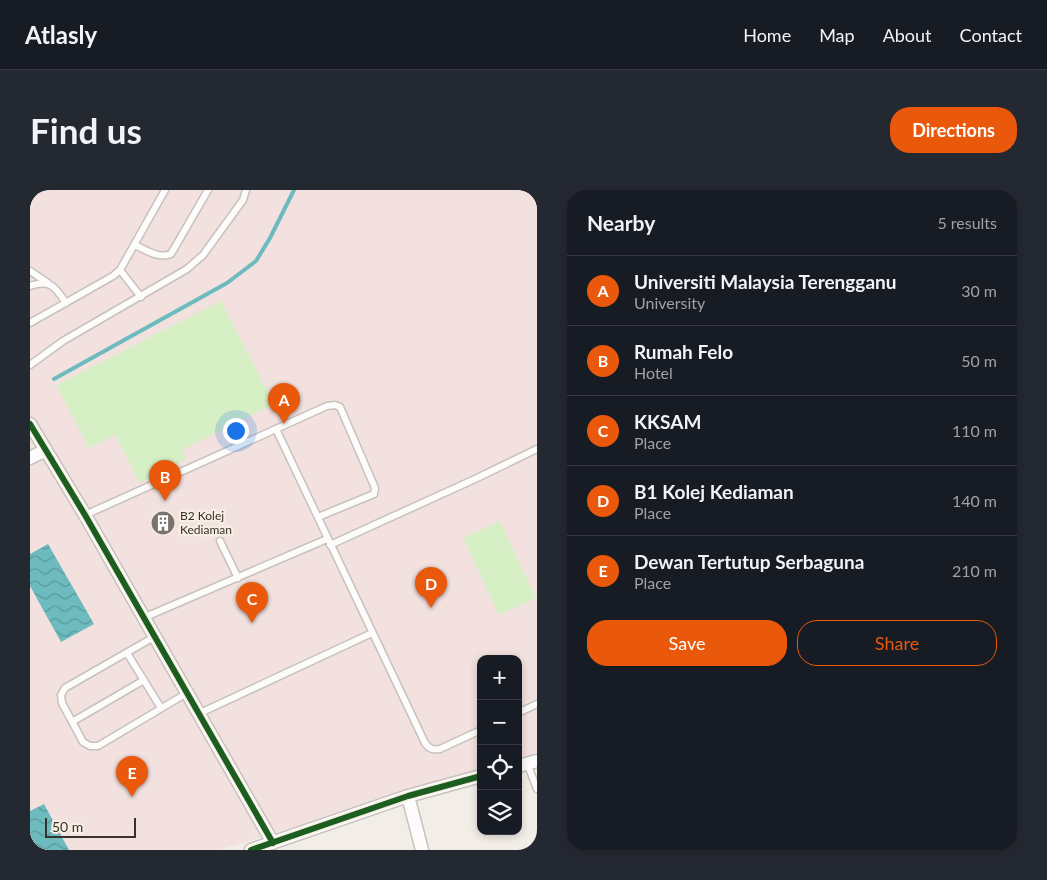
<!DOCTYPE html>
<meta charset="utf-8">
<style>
body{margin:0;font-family:Lato,sans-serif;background:#242831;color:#f1f3f6}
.controls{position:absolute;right:15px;bottom:15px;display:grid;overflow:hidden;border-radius:10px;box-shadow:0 2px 8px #0003}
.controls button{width:45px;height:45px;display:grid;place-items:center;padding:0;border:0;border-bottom:1px solid #363941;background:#171b24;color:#f1f3f6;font:25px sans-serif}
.scale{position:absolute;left:15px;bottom:12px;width:91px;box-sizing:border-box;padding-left:5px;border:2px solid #37322e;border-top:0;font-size:14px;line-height:18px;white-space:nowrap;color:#37322e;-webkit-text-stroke:4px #f8ede2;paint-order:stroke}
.you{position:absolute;left:205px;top:240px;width:18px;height:18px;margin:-12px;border:4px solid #fff;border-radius:50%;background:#1a73e8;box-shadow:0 0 0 8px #1a73e833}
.badge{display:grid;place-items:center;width:32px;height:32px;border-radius:50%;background:#ea580c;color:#fff;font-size:16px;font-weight:700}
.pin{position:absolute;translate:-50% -41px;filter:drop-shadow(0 1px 2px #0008)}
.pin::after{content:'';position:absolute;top:26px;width:18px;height:15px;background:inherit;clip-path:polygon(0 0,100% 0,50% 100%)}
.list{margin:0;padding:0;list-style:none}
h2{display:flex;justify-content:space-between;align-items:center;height:65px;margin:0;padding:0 20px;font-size:21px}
h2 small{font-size:16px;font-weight:400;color:#9ea1a6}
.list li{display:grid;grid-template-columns:32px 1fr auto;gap:15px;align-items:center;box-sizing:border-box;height:70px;padding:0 20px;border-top:1px solid #363941}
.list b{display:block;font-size:19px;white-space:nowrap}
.list p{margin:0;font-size:16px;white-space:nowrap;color:#9ea1a6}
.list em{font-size:16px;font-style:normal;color:#9ea1a6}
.actions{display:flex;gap:10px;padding:15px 20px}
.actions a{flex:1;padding:11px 0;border:1px solid #ea580c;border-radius:20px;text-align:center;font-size:18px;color:#ea580c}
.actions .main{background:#ea580c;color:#fff}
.icon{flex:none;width:28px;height:28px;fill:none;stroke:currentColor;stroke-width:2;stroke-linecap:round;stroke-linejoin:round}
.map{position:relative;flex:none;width:507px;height:660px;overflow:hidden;border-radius:20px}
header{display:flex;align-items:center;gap:30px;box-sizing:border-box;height:70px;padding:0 25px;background:#171b24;border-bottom:1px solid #363941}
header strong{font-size:24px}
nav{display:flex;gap:28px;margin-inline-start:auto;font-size:18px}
.intro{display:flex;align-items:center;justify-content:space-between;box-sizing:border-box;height:120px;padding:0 30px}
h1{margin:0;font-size:35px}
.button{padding:12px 22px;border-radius:20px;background:#ea580c;color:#fff;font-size:18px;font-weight:700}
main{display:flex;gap:30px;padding:0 30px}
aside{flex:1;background:#171b24;border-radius:20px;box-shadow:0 2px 8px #0003}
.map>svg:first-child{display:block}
</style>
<header>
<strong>Atlasly</strong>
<nav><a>Home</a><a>Map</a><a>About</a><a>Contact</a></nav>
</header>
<div class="intro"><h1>Find us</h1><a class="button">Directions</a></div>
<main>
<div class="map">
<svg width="507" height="660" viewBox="0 0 507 660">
<defs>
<pattern id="water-waves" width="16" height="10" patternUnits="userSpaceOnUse" patternTransform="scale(1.25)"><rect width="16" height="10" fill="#6dbbbf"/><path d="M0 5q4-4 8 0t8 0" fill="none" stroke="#5a999c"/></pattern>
</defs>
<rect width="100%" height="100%" fill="#f3ede7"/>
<path fill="#f2e1de" d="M0,0h507v563l-19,5v-99h-37v111l-262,80h-189z"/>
<path fill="#d7efc5" d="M191,111l53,103 -92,46 4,9 -46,24 -25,-48 -26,13 -33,-63z
M470,331l36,77 -37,17 -36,-77z"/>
<path fill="url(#water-waves)" d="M18,354l46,80 -33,18 -31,-56v-32z
M14,614l25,46h-39v-39z"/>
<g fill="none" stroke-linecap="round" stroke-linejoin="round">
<path stroke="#6dbbbf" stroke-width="4" d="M24,189l173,-96 29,-22 14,-23 24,-48"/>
<defs>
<path id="service" d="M105,55c11,5 23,14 36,9l37,-64
M90,80l21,27
M0,81l18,12
M0,96c21,-7 25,1 36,17
M0,133l83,-47 7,-6 45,-80
M0,175l33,-24 124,-72 16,-14 40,-55 3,-10
M246,239l149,314c4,6 8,7 15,6l41,-19
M55,325l242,-109 8,-1 5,2 35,81 -1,6 -56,23
M190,351l18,37
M300,355l145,-66 62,-30
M113,428l184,-79
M124,447l-89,51 -4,7 1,8 21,39 7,4h8l89,-53
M97,463l34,55
M488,523l19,-9
M168,524l174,-81
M42,532l72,-42
M497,573l10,26"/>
<path id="minor" d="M0,234l55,91 188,328
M0,268l16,-8
M488,576l19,-5
M378,606l14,54
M221,660l157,-54 73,-20"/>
</defs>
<use href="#service" stroke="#c6c2bd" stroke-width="9"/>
<use href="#minor" stroke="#c6c2bd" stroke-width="15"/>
<use href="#service" stroke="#fdfcfb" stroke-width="6"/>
<use href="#minor" stroke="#fdfcfb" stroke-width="12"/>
<defs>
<path id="cycleway" d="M0,234l55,91 188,328
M221,660l157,-54 73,-20"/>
</defs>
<use href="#cycleway" stroke="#f8ede2" stroke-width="9"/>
<use href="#cycleway" stroke="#1b5e20" stroke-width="6"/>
</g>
<defs>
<symbol id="building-disc" viewBox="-11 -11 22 22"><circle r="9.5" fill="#79736f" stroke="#f8ede2"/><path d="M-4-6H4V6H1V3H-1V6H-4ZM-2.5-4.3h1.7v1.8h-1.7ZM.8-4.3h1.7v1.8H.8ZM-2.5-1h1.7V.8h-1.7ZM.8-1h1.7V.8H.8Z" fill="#fff"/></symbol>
</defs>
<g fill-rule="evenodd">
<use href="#building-disc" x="119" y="319" width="28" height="28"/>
</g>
<g text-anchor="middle" stroke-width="5" stroke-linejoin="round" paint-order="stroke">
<g font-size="12" fill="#37322e" stroke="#f8ede2" text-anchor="start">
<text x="150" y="330">B2 Kolej<tspan x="150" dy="14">Kediaman</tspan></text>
</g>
</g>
</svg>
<div class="controls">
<button>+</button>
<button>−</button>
<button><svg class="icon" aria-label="locate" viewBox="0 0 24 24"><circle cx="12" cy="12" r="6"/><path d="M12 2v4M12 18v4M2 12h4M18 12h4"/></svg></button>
<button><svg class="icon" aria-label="layers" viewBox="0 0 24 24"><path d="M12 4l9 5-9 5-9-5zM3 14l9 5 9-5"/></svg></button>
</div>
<div class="scale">50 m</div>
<div class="you"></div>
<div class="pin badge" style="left:254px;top:234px">A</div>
<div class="pin badge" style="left:135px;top:311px">B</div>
<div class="pin badge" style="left:222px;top:433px">C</div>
<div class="pin badge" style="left:401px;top:418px">D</div>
<div class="pin badge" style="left:102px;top:607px">E</div>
</div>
<aside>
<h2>Nearby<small>5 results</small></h2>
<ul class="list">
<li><span class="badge">A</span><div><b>Universiti Malaysia Terengganu</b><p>University</p></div><em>30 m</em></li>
<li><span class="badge">B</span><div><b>Rumah Felo</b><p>Hotel</p></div><em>50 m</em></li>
<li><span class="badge">C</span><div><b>KKSAM</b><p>Place</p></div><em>110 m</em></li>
<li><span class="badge">D</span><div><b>B1 Kolej Kediaman</b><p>Place</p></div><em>140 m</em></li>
<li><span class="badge">E</span><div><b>Dewan Tertutup Serbaguna</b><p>Place</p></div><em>210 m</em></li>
</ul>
<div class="actions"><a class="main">Save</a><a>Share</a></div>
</aside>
</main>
